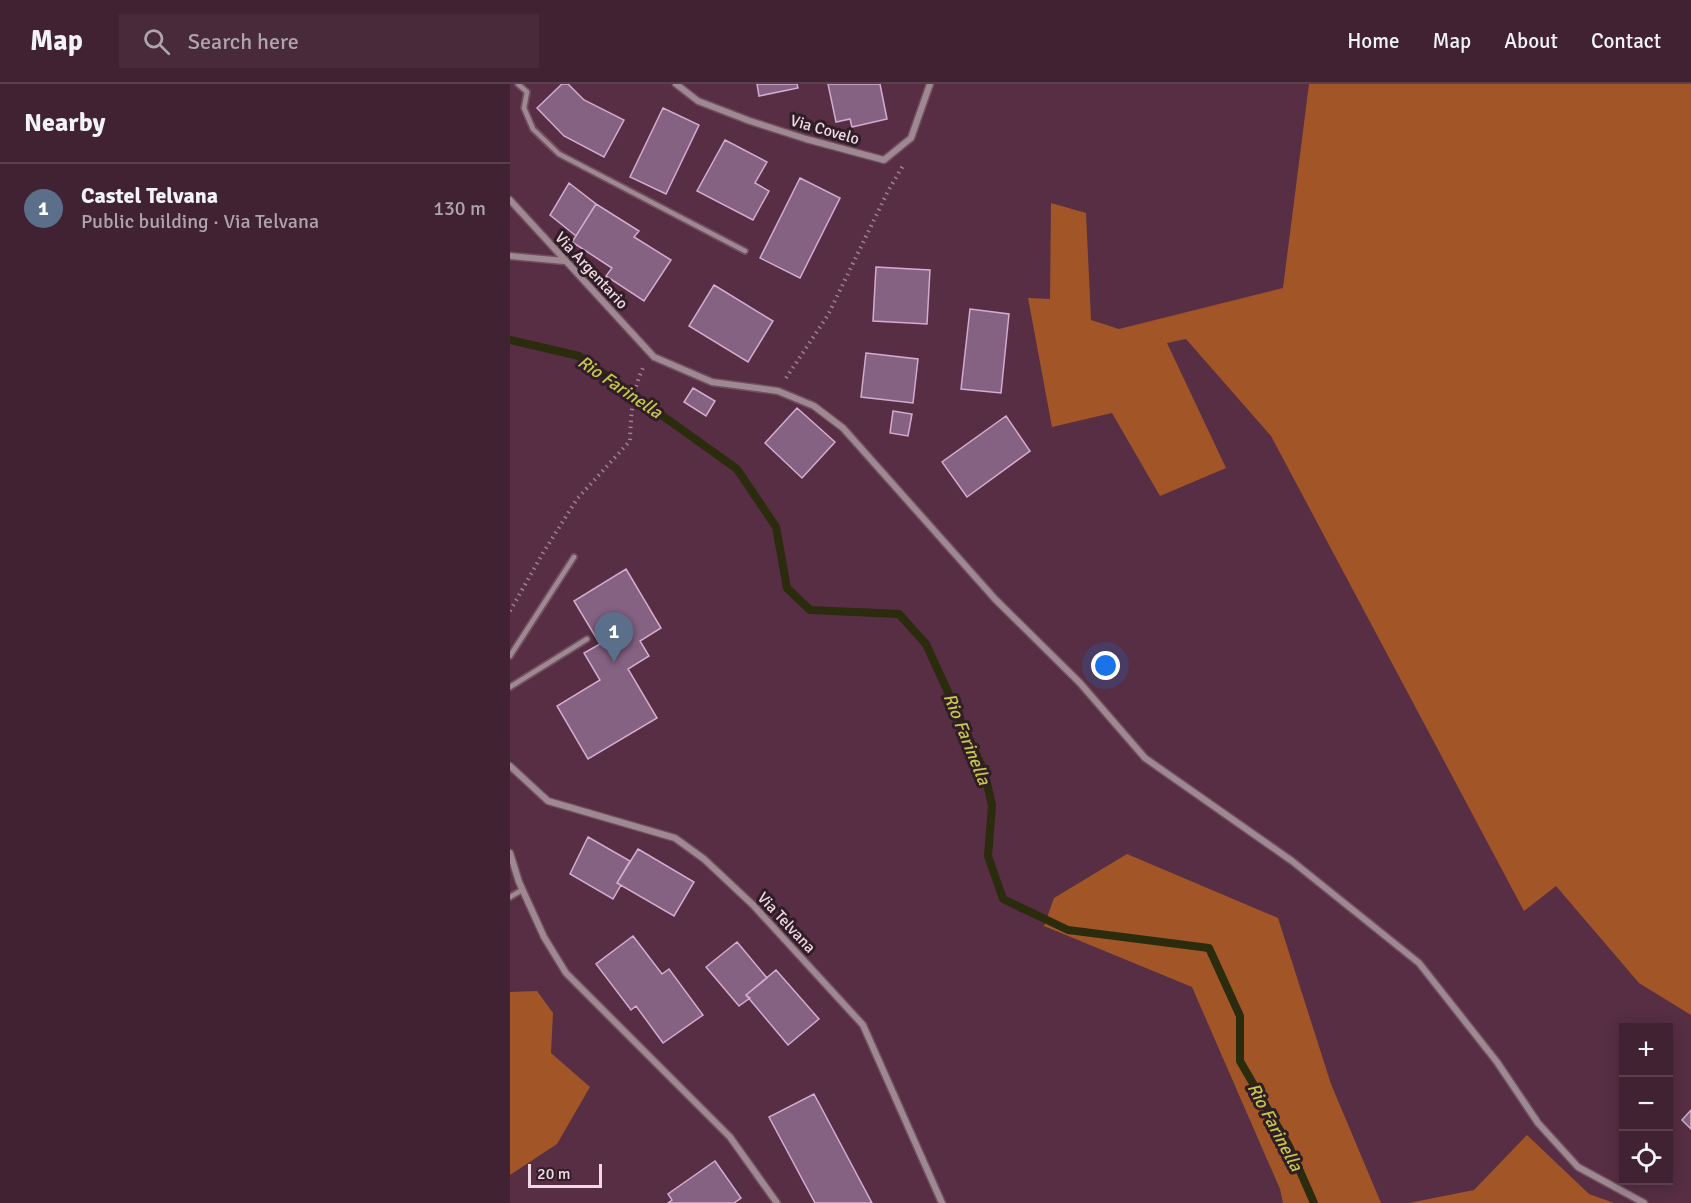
<!DOCTYPE html>
<meta charset="utf-8">
<style>
body{margin:0;font-family:Signika,sans-serif;background:#482a3a;color:#f1f3f6}
.controls{position:absolute;right:18px;bottom:18px;display:grid;overflow:hidden;border-radius:0px;box-shadow:0 3px 15px #0003}
.controls button{width:54px;height:54px;display:grid;place-items:center;padding:0;border:0;border-bottom:2px solid #5a3f4d;background:#412232;color:#f1f3f6;font:30px sans-serif}
.scale{position:absolute;left:18px;bottom:15px;width:74px;box-sizing:border-box;padding-left:6px;border:3px solid #f2d8e4;border-top:0;font-size:16px;line-height:21px;white-space:nowrap;color:#f2d8e4;-webkit-text-stroke:4px #301e27;paint-order:stroke}
.you{position:absolute;left:596px;top:582px;width:21px;height:21px;margin:-15px;border:4px solid #fff;border-radius:50%;background:#1a73e8;box-shadow:0 0 0 9px #1a73e833}
.badge{display:grid;place-items:center;width:39px;height:39px;border-radius:50%;background:#d6ab8b;color:#fff;font-size:20px;font-weight:700}
.pin{position:absolute;translate:-50% -50px;filter:drop-shadow(0 2px 3px #0008)}
.pin::after{content:'';position:absolute;top:32px;width:21px;height:18px;background:inherit;clip-path:polygon(0 0,100% 0,50% 100%)}
.list{margin:0;padding:0;list-style:none}
h2{display:flex;justify-content:space-between;align-items:center;height:78px;margin:0;padding:0 24px;font-size:26px}
h2 small{font-size:20px;font-weight:400;color:#aea4ac}
.list li{display:grid;grid-template-columns:39px 1fr auto;gap:18px;align-items:center;box-sizing:border-box;height:90px;padding:0 24px;border-top:2px solid #5a3f4d}
.list b{display:block;font-size:22px;white-space:nowrap}
.list p{margin:0;font-size:20px;white-space:nowrap;color:#aea4ac}
.list em{font-size:20px;font-style:normal;color:#aea4ac}
.icon{flex:none;width:33px;height:33px;fill:none;stroke:currentColor;stroke-width:2;stroke-linecap:round;stroke-linejoin:round}
.map{position:relative;flex:none;width:1181px;height:1119px;overflow:hidden}
header{display:flex;align-items:center;gap:36px;box-sizing:border-box;height:84px;padding:0 30px;background:#412232;border-bottom:2px solid #5a3f4d}
header strong{font-size:28px}
nav{display:flex;gap:33px;margin-inline-start:auto;font-size:21px}
.search{width:420px;height:54px;background:#482a3a;display:flex;align-items:center;gap:15px;box-sizing:border-box;padding:0 21px;border-radius:0px;color:#aea4ac;font-size:22px}
main{display:flex}
aside{flex:1;background:#412232}
.map>svg:first-child{display:block}
</style>
<header>
<strong>Map</strong>
<div class="search"><svg class="icon" aria-label="search" viewBox="0 0 24 24"><circle cx="10" cy="10" r="6"/><path d="M15 15l6 6"/></svg>Search here</div>
<nav><a>Home</a><a>Map</a><a>About</a><a>Contact</a></nav>
</header>
<main>
<aside>
<h2>Nearby<small></small></h2>
<ul class="list">
<li><span class="badge" style="background:#5c6f8a">1</span><div><b>Castel Telvana</b><p>Public building · Via Telvana</p></div><em>130 m</em></li>
</ul>
</aside>
<div class="map">
<svg width="1181" height="1119" viewBox="0 0 1181 1119">
<rect width="100%" height="100%" fill="#572e43"/>
<path fill="#a25628" d="M799,0h382v931l-52,-32 -83,-97 -32,25 -253,-475 -85,-97 -19,4 59,125 -66,28 -48,-83 -60,14 -24,-129 22,1 1,-96 35,10 5,107 28,9 164,-41z
M617,770l151,64 53,166 50,119h-98l-3,-14 -88,-202 -148,-61 10,-28z
M27,907l16,22 -2,40 39,34 -33,57 -47,31v-183z
M1017,1051l62,59 25,9h-205l65,-13z"/>
<g fill="none" stroke-linecap="round" stroke-linejoin="round">
<path stroke="#2b2b0d" stroke-width="8" d="M0,256l69,16 158,113 39,58 11,61 23,22 89,4 27,30 58,127 8,34 -4,51 15,43 65,31 141,18 31,68v45l49,85 25,57"/>
</g>
<path fill="#856182" stroke="#d3acd0" stroke-width="1.5" d="M52,0h6l16,16 40,20 -20,37 -40,-21 -27,-28z
M247,0h40l1,4 -39,8z
M318,0h52l7,35 -35,8 -2,-8 -14,3z
M153,24l36,17 -33,69 -36,-17z
M215,56l42,22 -12,21 14,8 -16,29 -56,-29z
M290,94l40,20 -40,80 -40,-20z
M59,99l27,21 -20,32 -26,-21z
M86,120l43,27 -5,6 37,23 -27,41 -38,-25 6,-8 -40,-26z
M366,183l54,3 -3,54 -54,-3z
M204,201l59,36 -25,41 -59,-36z
M460,225l39,5 -8,79 -40,-4z
M356,269l52,6 -5,44 -52,-6z
M183,304l22,13 -9,15 -22,-14z
M287,324l38,34 -33,36 -37,-35z
M383,327l19,3 -4,22 -18,-3z
M496,332l24,35 -63,46 -25,-35z
M116,485l35,59 -21,13 9,15 -21,13 29,49 -69,41 -31,-53 43,-26 -16,-27 16,-9 -26,-43z
M78,753l42,24 -13,22 4,2 -8,14 -43,-25z
M128,765l56,33 -20,34 -57,-33z
M123,852l29,38 7,-5 34,46 -40,28 -27,-37 -5,4 -35,-46z
M227,858l30,36 -21,17 4,3 -11,8 -33,-39z
M266,886l43,49 -31,26 -42,-50z
M304,1010l58,109h-57l-46,-86z
M1181,1026v19l-9,-9z
M205,1077l26,37 -7,5h-66l4,-3 -4,-6z"/>
<g fill="none" stroke-linecap="round" stroke-linejoin="round">
<defs>
<path id="service" d="M8,0l9,8 -3,16 9,21 26,25 186,97
M0,572l64,-99
M0,603l77,-48
M0,813l12,-7"/>
<path id="minor" d="M166,0l22,17 52,20 56,18 78,21 27,-22 19,-54
M0,116l144,157 58,25 66,9 36,15 29,22 152,171 85,84 65,75 147,103 127,102 78,99 41,61 40,44 66,36
M0,172l54,5
M0,682l38,35 127,37 29,21 49,46 110,120 79,178
M0,769l9,29 25,55 22,36 164,164 47,66"/>
</defs>
<use href="#service" stroke="#734d60" stroke-width="8"/>
<use href="#minor" stroke="#734d60" stroke-width="9"/>
<path stroke="#a28091" stroke-width="4" stroke-dasharray="1.5 4.5" stroke-linecap="butt" d="M276,294l42,-63 60,-124 16,-27
M0,527l33,-58 34,-54 53,-58c1,-25 2,-50 13,-73"/>
<use href="#service" stroke="#9e8892" stroke-width="4.5"/>
<use href="#minor" stroke="#9e8892" stroke-width="6"/>
</g>
<g text-anchor="middle" stroke-width="6" stroke-linejoin="round" paint-order="stroke">
<g font-size="16" fill="#f2d8e4" stroke="#301e27">
<text transform="translate(315 45) rotate(16)" y="6">Via Covelo</text>
<text transform="translate(82 186) rotate(47)" y="6">Via Argentario</text>
<text transform="translate(277 838) rotate(47)" y="6">Via Telvana</text>
</g>
<g font-size="18" font-style="italic" fill="#c7c648" stroke="#301e27">
<text transform="translate(110 303) rotate(34)" y="6">Rio Farinella</text>
<text transform="translate(457 655) rotate(68)" y="6">Rio Farinella</text>
<text transform="translate(765 1043) rotate(62)" y="6">Rio Farinella</text>
</g>
</g>
</svg>
<div class="controls">
<button>+</button>
<button>−</button>
<button><svg class="icon" aria-label="locate" viewBox="0 0 24 24"><circle cx="12" cy="12" r="6"/><path d="M12 2v4M12 18v4M2 12h4M18 12h4"/></svg></button>
</div>
<div class="scale">20 m</div>
<div class="you"></div>
<div class="pin badge" style="left:104px;top:578px;background:#5c6f8a">1</div>
</div>
</main>
